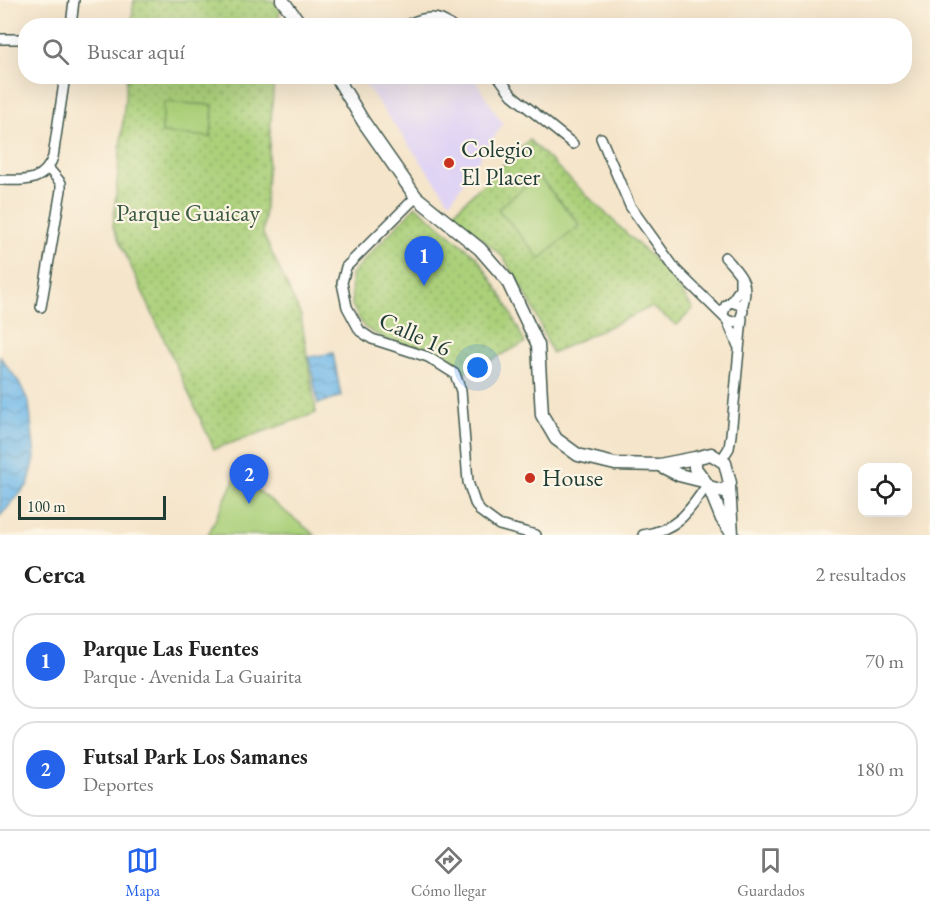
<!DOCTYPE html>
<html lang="es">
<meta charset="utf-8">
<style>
body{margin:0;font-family:"EB Garamond",serif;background:#f2f2f2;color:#222}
.controls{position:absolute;right:18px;bottom:18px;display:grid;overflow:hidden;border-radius:12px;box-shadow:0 6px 24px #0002}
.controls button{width:54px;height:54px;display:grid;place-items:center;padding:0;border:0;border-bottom:2px solid #e0e0e0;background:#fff;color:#222;font:30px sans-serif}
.scale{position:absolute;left:18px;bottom:15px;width:148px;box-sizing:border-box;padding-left:6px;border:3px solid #1f3d34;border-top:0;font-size:16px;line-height:21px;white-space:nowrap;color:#1f3d34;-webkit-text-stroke:4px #fcf5e5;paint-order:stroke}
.you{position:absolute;left:478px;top:368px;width:21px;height:21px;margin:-15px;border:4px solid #fff;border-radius:50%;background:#1a73e8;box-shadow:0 0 0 9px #1a73e833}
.badge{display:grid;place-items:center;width:39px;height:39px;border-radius:50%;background:#2563eb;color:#fff;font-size:20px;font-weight:700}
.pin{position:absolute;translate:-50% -50px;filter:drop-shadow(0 2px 3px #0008)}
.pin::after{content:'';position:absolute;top:32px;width:21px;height:18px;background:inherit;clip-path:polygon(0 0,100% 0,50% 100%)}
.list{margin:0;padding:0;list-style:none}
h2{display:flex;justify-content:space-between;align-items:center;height:78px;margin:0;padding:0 24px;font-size:26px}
h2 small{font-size:20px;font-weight:400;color:#767676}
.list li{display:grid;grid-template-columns:39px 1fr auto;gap:18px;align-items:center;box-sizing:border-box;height:96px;margin:0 12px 12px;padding:0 12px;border:2px solid #e0e0e0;border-radius:24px}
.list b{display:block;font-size:22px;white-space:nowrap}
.list p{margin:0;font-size:20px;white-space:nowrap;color:#767676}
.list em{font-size:20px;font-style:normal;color:#767676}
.icon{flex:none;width:33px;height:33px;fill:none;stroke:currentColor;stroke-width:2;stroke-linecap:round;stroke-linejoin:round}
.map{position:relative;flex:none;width:930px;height:535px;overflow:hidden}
.search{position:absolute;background:#fff;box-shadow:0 6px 24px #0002;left:18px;right:18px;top:18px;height:66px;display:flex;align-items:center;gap:15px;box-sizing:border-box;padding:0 21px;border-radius:24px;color:#767676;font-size:22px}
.sheet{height:294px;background:#fff}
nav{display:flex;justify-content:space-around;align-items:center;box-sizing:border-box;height:84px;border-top:2px solid #e0e0e0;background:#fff;font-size:16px;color:#767676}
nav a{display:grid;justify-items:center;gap:3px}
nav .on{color:#2563eb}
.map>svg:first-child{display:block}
</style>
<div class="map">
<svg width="930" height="535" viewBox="0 0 930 535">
<defs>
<pattern id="park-dots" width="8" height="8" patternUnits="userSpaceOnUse" patternTransform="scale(1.5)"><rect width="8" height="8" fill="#abd07a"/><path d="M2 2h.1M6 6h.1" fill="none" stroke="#8baa65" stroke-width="1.8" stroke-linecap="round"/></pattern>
<pattern id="water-waves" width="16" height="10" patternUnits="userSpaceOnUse" patternTransform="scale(1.5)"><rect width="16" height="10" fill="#72b9e9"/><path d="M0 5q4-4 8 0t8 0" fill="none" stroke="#5d98be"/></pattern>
</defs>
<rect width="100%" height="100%" fill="#fcf5e5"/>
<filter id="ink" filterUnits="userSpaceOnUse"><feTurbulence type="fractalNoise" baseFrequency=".0167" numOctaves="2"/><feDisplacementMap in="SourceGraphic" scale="12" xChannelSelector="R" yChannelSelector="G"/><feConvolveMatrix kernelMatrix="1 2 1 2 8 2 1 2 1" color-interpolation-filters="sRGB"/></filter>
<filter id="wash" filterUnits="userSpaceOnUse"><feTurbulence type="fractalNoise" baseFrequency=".008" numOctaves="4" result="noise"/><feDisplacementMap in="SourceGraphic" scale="24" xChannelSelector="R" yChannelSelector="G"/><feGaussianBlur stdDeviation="1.35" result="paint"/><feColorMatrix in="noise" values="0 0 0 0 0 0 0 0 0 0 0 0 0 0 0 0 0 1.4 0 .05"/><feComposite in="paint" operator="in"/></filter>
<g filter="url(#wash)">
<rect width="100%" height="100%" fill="#f5e5cb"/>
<path fill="#e0d4f4" d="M360,77h113l30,47 -53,78z"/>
<path fill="url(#park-dots)" stroke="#658657" stroke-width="1.5" d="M134,0h138l8,8 -2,17h-147z
M127,77h147l-11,157 38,82 15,97 -102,36 -101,-222z
M529,140l143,137 21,32 -16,16 -26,-18 -99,46 -20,-48 -28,-47 -51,-45z
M416,206l61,51 27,42 21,44 -62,31 -25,-18 -52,-16 -22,-13 -12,-22 -1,-31z"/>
<path fill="#abd07a" stroke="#658657" stroke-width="1.5" d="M164,102l49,3 -2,32 -49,-4z
M538,176l42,49 -40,34 -42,-50z
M237,474l78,61h-107z"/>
<path fill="url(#water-waves)" stroke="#487b8e" stroke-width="1.5" d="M333,353l8,43 -23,8 -9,-47z
M0,357l19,25 10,21 6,55 -7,27 -28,31z"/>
</g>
<g filter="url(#ink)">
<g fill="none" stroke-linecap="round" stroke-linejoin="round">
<defs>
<path id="minor" d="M71,26l3,-26
M404,26c16,-8 32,-13 47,0
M0,39h26
M498,76l14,19 61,49
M601,138l29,68 46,64 51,50 6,2 7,-2 3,-9 -3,-6 -9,-3 -5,3 -3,9
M0,180c24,1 44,3 53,-23l12,-81
M416,197l-70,70 -4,16 5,24 13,24 12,8 56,18 27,17 6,17 7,91 7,21 5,8 19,14 37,10
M725,257c16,19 25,24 17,51
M731,302l9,-13v-11
M41,307l20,-117v-7l-12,-14
M727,320l11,26
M722,459l7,-11 2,-13 11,-117
M643,535c35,-6 45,-22 64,-50"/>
<path id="tertiary" d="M282,0l20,26
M336,76l27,45 53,76 64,52 27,31 31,65 4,70 14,24 22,16 37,9 44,1 20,10 24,6
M659,465l36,-7
M709,487l15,4 6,-8 -5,-20 -14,-9 -16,4v10l14,19 13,32 10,14
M729,487l3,47"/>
</defs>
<use href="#minor" stroke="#3f564b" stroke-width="12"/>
<use href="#tertiary" stroke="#3f564b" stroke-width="15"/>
<use href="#minor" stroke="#fff" stroke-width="9"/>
<use href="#tertiary" stroke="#fff" stroke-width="12"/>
</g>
</g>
<g fill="#c8321e" stroke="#fcf5e5" stroke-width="2">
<circle cx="449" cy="163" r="6"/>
<circle cx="530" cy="478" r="6"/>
</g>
<g text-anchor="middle" stroke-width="4.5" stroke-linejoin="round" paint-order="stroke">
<g font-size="24" fill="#1f3d34" stroke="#fcf5e5" text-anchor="start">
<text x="461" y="157">Colegio<tspan x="461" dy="28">El Placer</tspan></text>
<text x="542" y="486">House</text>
</g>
<g font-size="24" fill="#3b5a42" stroke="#fcf5e5">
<text x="188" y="221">Parque Guaicay</text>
</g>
<g font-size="24" fill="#1f3d34" stroke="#fcf5e5">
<text transform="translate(415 334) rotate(24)" y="8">Calle 16</text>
</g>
</g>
</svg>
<div class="controls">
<button><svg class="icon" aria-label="locate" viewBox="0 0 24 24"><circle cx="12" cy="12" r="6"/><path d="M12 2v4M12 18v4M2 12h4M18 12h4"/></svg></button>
</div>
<div class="scale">100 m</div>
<div class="you"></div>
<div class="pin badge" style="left:424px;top:286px">1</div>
<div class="pin badge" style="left:249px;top:504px">2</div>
<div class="search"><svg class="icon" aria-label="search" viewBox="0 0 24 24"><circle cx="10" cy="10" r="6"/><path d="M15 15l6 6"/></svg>Buscar aquí</div>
</div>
<section class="sheet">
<h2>Cerca<small>2 resultados</small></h2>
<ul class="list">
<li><span class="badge">1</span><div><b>Parque Las Fuentes</b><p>Parque · Avenida La Guairita</p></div><em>70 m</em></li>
<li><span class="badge">2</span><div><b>Futsal Park Los Samanes</b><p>Deportes</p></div><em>180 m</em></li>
</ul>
</section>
<nav>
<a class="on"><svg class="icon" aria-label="map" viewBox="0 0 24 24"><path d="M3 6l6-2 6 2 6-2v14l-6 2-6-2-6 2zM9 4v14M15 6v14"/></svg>Mapa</a>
<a><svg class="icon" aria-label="directions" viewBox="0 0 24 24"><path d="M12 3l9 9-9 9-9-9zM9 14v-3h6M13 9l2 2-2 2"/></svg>Cómo llegar</a>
<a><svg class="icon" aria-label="saved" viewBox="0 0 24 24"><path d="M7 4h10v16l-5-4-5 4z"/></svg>Guardados</a>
</nav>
